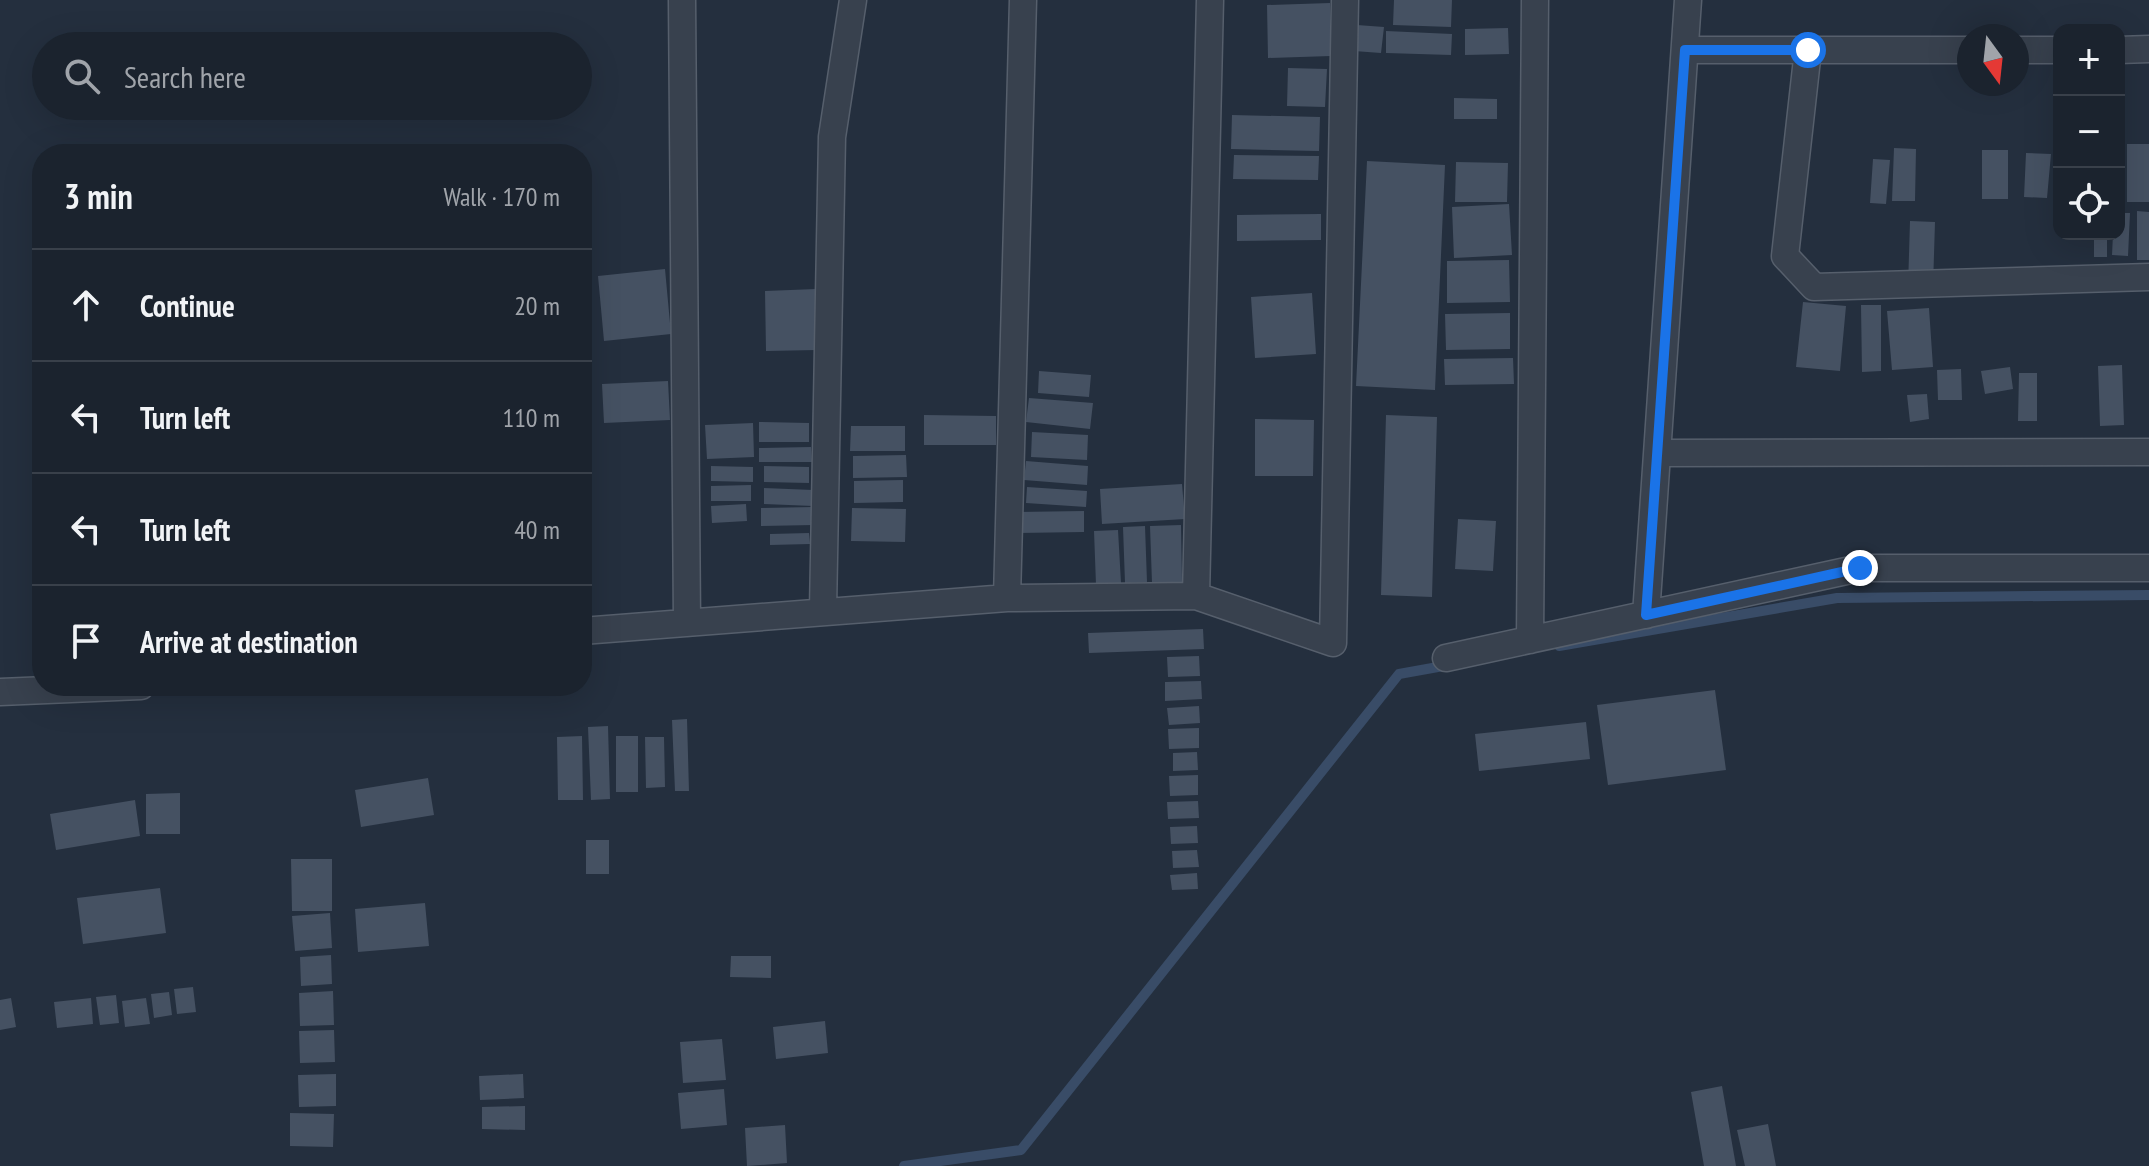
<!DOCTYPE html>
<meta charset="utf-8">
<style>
body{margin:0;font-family:"PT Sans Narrow",sans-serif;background:#282f3a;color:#f1f3f6}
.controls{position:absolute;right:24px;top:24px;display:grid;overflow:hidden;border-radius:16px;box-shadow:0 8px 32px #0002}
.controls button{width:72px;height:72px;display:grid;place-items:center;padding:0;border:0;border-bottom:2px solid #39404a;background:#1b232e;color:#f1f3f6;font:40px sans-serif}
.compass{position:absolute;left:1957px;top:24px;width:72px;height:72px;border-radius:50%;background:#1b232e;box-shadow:0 8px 32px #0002;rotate:165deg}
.stop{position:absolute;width:24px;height:24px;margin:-18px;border:6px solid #1a73e8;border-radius:50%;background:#fff}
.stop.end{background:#1a73e8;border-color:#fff;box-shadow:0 2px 8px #0008}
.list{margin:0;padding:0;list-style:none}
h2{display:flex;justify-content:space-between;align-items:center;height:104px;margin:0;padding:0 32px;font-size:34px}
h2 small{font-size:26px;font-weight:400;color:#a0a4aa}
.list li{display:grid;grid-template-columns:52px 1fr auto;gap:24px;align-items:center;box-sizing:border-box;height:112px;padding:0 32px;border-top:2px solid #39404a}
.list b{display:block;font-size:30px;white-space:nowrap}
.list em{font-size:26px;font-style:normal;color:#a0a4aa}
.icon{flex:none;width:44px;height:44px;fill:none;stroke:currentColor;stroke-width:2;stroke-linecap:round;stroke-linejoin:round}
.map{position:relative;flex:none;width:2149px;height:1166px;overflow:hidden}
.search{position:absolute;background:#1b232e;box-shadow:0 8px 32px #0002;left:32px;top:32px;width:560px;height:88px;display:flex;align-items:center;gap:20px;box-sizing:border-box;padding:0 28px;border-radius:44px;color:#a0a4aa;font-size:30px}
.panel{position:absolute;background:#1b232e;box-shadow:0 8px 32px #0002;left:32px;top:144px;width:560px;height:552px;border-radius:32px}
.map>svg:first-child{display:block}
</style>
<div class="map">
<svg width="2149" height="1166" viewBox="0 0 2149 1166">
<rect width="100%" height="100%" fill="#242f3e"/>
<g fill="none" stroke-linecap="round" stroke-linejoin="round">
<path stroke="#394c67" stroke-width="10" d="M1559,646l278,-48 312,-3
M904,1166l117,-16 378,-476 50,-9"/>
</g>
<path fill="#455162" d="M1394,0h58l-1,27 -58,-2z
M1330,3l1,53 -63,2 -1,-53z
M1357,25l27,2 -3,26 -27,-2z
M1508,28l1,26 -44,1v-26z
M1386,31l66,3 -1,21 -65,-2z
M1288,68l39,1 -2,38 -38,-1z
M1454,98l43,1v20h-43z
M1232,115l88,2 -1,34 -88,-2z
M2127,144h22v58h-22z
M1894,148l22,1 -1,52h-23z
M1982,150h26v49h-26z
M2026,153l25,1 -4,44 -23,-1z
M1234,155l85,1 -1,24 -85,-1z
M1873,159l17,1 -4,44 -16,-1z
M1367,161l78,4 -10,225 -79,-4z
M1456,162l52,1 -1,39h-52z
M1509,204l3,51 -58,3 -2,-51z
M2137,211l12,1v48h-12z
M2119,213h11l-2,43 -16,-1 1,-21h6z
M1321,214v26l-84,1v-26z
M1910,221l25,1 -2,65h-25z
M2094,234h13v23h-13z
M1509,260l1,42 -63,1v-42z
M665,269l6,65 -67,7 -6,-65z
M816,289l1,61 -51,1 -1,-60z
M1312,293l4,61 -61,4 -4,-61z
M1803,302l43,4 -6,65 -44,-4z
M1861,305h20v66l-19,1z
M1929,308l4,59 -41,3 -5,-59z
M1510,313v36l-64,1 -1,-36z
M1513,358l1,26 -69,1 -1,-26z
M2122,365l2,60 -24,1 -2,-60z
M2010,367l3,22 -28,5 -4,-23z
M1961,369l1,31h-24l-1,-30z
M1039,371l52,4 -2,22 -51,-4z
M2019,373h18v48h-19z
M668,381l2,39 -66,3 -2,-39z
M1927,394l2,25 -19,3 -3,-27z
M1029,398l64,5 -3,26 -64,-7z
M924,415l72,1v29h-72z
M1386,415l51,2 -5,180 -51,-2z
M1255,419l59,1 -1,56h-58z
M759,422l50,1v19h-50z
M753,423l1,34 -47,2 -2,-34z
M851,426h54v25h-55z
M1032,432l56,3 -1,25 -56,-3z
M811,447l1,15h-53v-14z
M906,455l1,22 -54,1v-22z
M1026,461l62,5 -1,19 -63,-5z
M711,466l42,1v15l-42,-1z
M764,466l45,1v16l-45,-1z
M903,480v22l-49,1v-22z
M1182,484l3,35 -83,5 -2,-35z
M751,485v16h-40v-15z
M1027,487l60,4 -1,16 -60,-4z
M764,488l49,2v16l-49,-2z
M746,504l1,17 -35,2 -1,-17z
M813,507l1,18 -53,1v-18z
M852,508l54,1 -1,33 -54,-1z
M1084,511v21l-66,1 -1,-21z
M1458,519l38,2 -3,50 -38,-2z
M1181,525l1,57 -30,1 -2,-57z
M1145,526l2,56 -22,1 -2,-56z
M1118,530l3,53 -25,2 -2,-54z
M809,533l1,11 -40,1v-11z
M1203,629l1,20 -115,4 -1,-20z
M1199,656l1,20 -32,1 -1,-20z
M1201,681l1,18 -37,2v-19z
M1715,690l11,80 -118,15 -11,-80z
M1199,706l1,17 -31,2 -2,-17z
M687,719l2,72h-14l-3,-71z
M1586,722l4,37 -111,12 -4,-37z
M608,726l2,73 -19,1 -3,-73z
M1199,728v20l-30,1 -1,-20z
M582,736l1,64h-25l-1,-63z
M616,736h22v56h-22z
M645,737h19l1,50 -19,1z
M1197,752l1,18 -25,1v-18z
M1198,775v20l-28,1 -1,-20z
M428,778l6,37 -73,12 -6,-37z
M180,793v41h-34v-40z
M135,800l5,36 -84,14 -6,-36z
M1198,801l1,17 -31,1 -1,-17z
M1197,826l1,17 -27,1 -1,-17z
M586,840h23v34h-23z
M1197,850l2,17 -26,1 -1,-17z
M291,859h41v52h-40z
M1197,873l1,16 -26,1 -2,-15z
M160,888l6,45 -83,11 -6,-46z
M425,903l4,43 -71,6 -3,-43z
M330,913l2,35 -37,3 -3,-35z
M331,955l1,29 -31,2 -1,-29z
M731,956h40v22l-41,-1z
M193,987l3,25 -19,2 -3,-25z
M333,991l1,34 -34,1 -1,-33z
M169,992l3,23 -18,3 -3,-24z
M116,995l3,28 -19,2 -4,-28z
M11,998l5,29 -16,3v-30z
M91,998l2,26 -36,4 -3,-26z
M146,998l4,26 -25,3 -3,-26z
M825,1021l3,32 -52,6 -3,-32z
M334,1030l1,32 -35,1 -1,-32z
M722,1039l4,41 -43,3 -3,-41z
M336,1074v32l-37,1 -1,-32z
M523,1074l1,24 -44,2 -1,-24z
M1722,1086l14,80h-32l-13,-74z
M724,1089l3,36 -46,4 -3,-36z
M525,1106v24l-43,-1v-22z
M290,1113l44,1 -1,33 -43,-1z
M1768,1124l8,42h-31l-8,-36z
M785,1125l2,38 -40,3 -2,-38z"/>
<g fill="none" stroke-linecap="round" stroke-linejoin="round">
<defs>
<path id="street" d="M682,0l5,623
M1685,50h284
M1808,50l-23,206 29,31 335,-10
M2017,50h42
M2119,50l30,-1
M1659,453l490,-1
M1196,596l14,-596
M1007,598l16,-598
M823,610l9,-473 21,-137
M1646,615l42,-615
M582,631l425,-33 189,-2 137,47 12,-643
M1530,640l5,-640
M1446,658l414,-90h289
M0,692l141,-6"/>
</defs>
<use href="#street" stroke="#565f6c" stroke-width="29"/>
<use href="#street" stroke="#38414e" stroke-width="26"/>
</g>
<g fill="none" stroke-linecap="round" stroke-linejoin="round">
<path stroke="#1a73e8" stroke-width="10" d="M1808,50h-123l-39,565 214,-47"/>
</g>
</svg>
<div class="controls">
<button>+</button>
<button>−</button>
<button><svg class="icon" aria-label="locate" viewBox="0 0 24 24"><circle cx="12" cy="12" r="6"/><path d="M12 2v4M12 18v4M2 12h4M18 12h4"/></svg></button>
</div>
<svg class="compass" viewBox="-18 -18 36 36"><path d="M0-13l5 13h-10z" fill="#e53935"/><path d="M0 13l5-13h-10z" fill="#a0a4aa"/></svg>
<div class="stop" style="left:1808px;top:50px"></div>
<div class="stop end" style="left:1860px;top:568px"></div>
<div class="search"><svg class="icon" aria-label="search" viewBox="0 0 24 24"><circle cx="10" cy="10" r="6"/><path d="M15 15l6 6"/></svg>Search here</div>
<section class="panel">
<h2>3 min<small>Walk · 170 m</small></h2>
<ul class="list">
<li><svg class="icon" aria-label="ahead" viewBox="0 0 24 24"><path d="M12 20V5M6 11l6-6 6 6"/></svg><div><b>Continue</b></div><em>20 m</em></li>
<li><svg class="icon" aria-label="left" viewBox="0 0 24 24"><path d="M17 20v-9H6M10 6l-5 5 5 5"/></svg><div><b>Turn left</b></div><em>110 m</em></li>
<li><svg class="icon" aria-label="left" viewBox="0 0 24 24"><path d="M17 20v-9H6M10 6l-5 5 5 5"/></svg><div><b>Turn left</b></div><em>40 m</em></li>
<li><svg class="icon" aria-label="arrive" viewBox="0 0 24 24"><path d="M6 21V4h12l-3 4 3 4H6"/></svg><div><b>Arrive at destination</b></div></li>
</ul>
</section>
</div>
